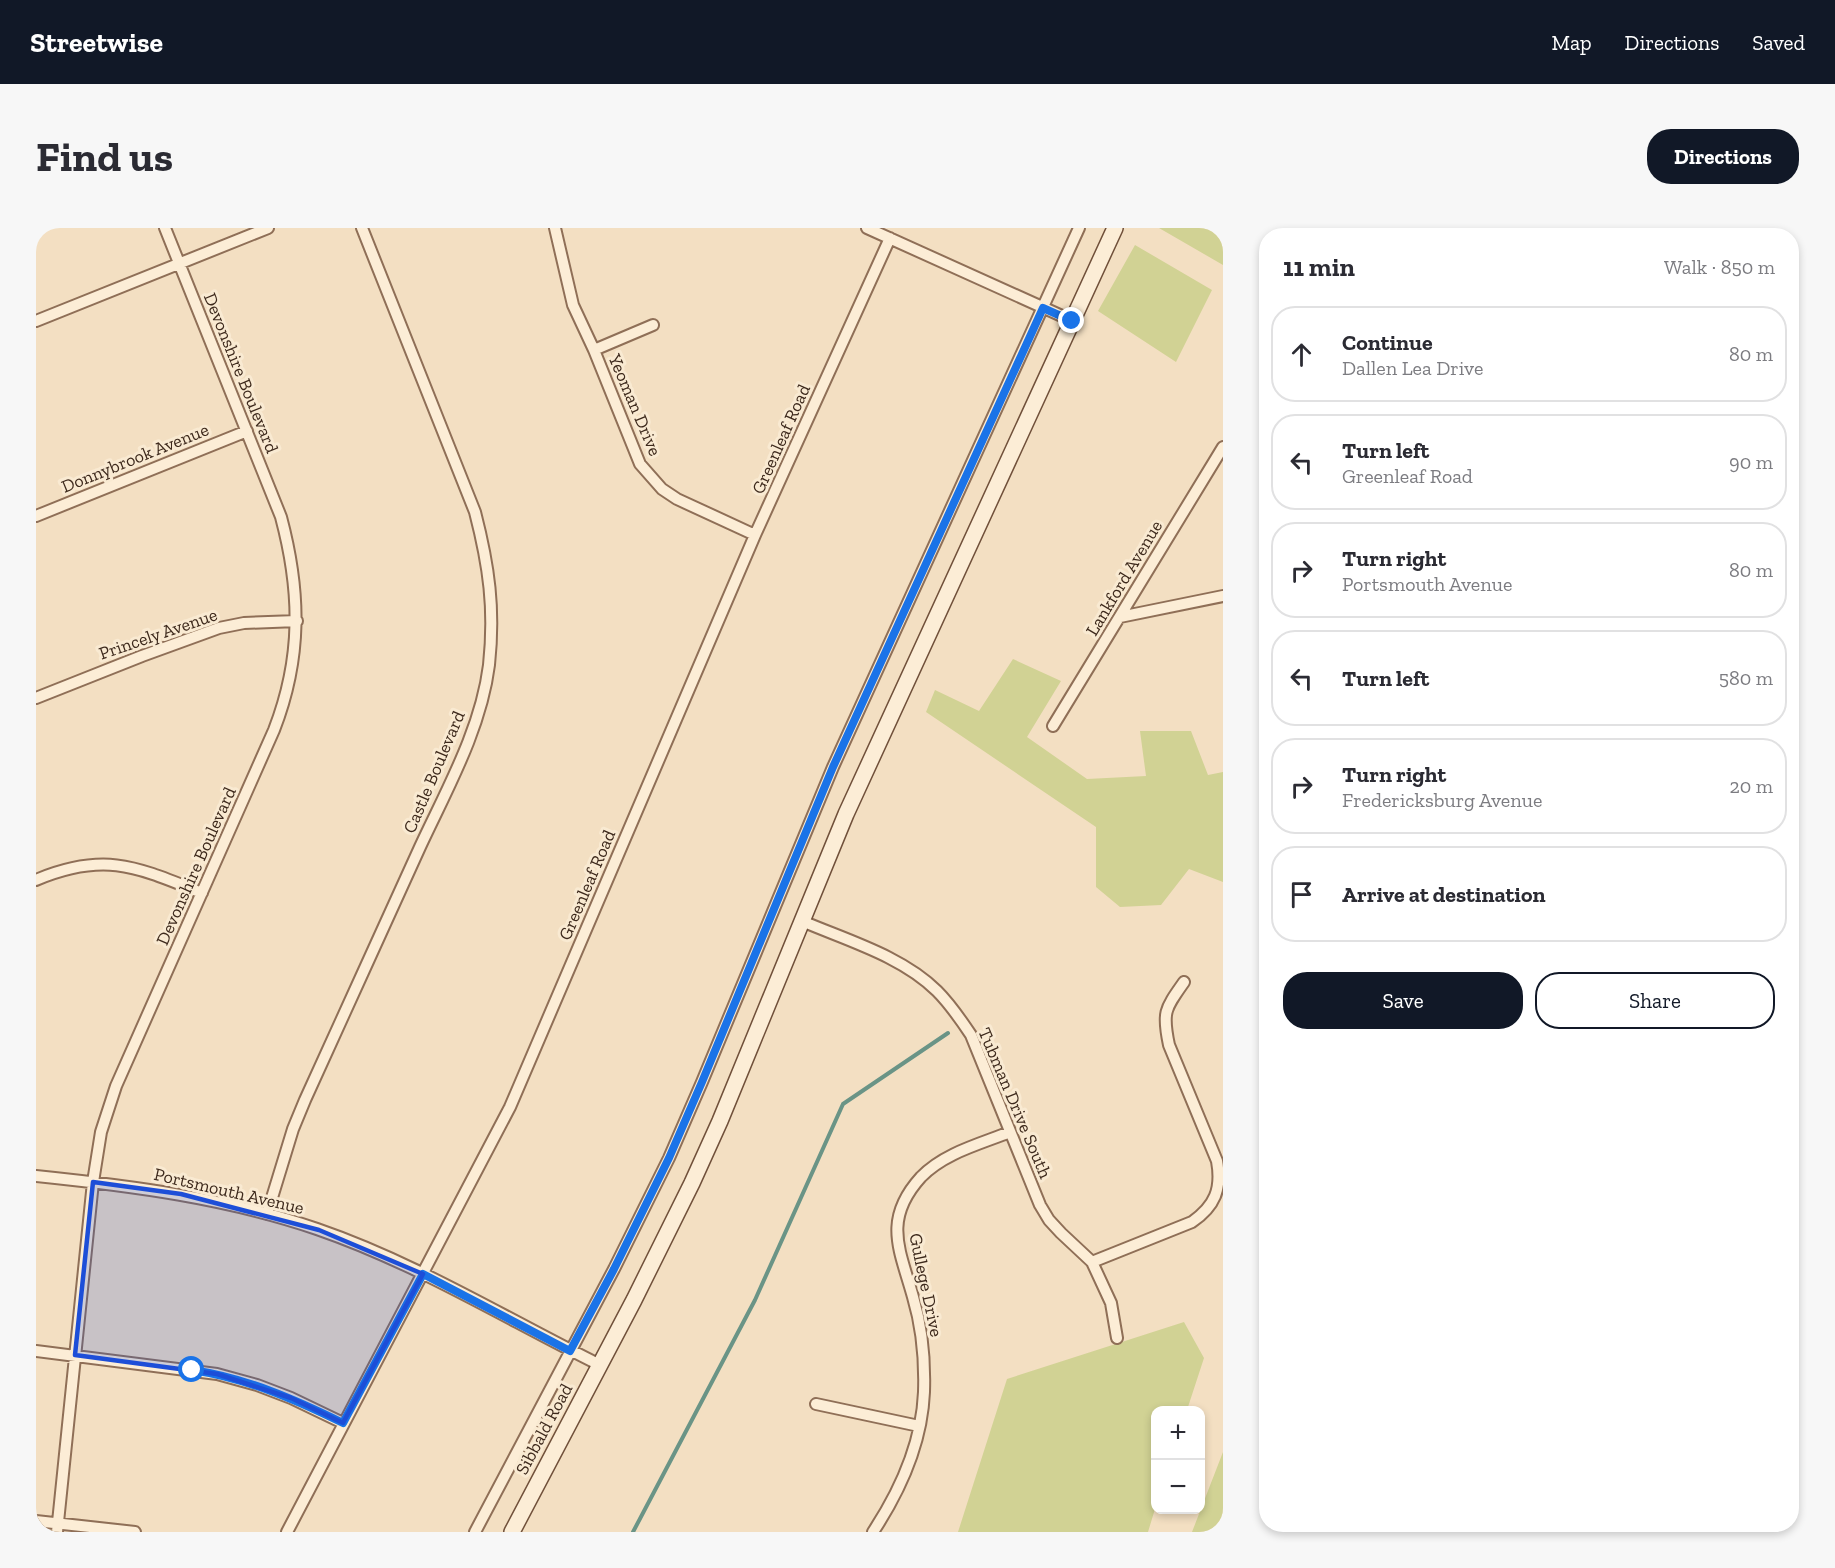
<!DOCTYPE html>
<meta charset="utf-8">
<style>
body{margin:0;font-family:"Zilla Slab",serif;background:#f7f7f7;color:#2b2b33}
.controls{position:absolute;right:18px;bottom:18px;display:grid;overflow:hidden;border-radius:12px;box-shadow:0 3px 9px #0003}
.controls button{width:54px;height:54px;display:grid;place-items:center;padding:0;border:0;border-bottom:2px solid #e1e1e2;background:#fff;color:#2b2b33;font:30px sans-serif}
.stop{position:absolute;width:18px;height:18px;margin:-14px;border:4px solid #1a73e8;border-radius:50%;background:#fff}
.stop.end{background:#1a73e8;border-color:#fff;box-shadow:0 2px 6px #0008}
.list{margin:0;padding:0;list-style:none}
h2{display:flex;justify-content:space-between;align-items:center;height:78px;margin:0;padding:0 24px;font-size:26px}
h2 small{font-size:20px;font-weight:400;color:#7c7c81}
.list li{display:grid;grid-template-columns:39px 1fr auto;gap:18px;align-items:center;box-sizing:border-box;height:96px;margin:0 12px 12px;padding:0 12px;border:2px solid #e1e1e2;border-radius:24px}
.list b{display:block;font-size:22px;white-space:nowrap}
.list p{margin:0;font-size:20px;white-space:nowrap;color:#7c7c81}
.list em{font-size:20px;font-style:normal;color:#7c7c81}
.actions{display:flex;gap:12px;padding:18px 24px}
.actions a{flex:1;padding:14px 0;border:2px solid #111827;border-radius:24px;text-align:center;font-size:21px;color:#111827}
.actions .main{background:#111827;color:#fff}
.icon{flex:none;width:33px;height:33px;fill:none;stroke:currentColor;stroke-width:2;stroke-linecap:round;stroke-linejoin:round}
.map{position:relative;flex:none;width:1187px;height:1304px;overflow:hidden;border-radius:24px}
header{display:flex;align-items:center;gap:36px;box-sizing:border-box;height:84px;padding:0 30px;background:#111827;color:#fff}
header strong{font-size:28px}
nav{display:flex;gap:33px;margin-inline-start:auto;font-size:21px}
.intro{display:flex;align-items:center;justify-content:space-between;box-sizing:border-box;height:144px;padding:0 36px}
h1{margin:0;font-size:42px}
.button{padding:15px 27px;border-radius:24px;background:#111827;color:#fff;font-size:21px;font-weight:700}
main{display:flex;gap:36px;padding:0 36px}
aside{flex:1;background:#fff;border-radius:24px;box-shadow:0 3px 9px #0003}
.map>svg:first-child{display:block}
</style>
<header>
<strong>Streetwise</strong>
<nav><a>Map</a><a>Directions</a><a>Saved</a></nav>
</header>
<div class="intro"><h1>Find us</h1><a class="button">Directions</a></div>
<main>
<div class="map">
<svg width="1187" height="1304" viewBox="0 0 1187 1304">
<rect width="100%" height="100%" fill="#f3dfc2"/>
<path fill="#d1d294" d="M1123,0h64v37z
M1099,17l77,45 -36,72 -78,-51z
M977,431l48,22 -34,56 60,42 59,-3 -6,-45h51l17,44 15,-3v110l-34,-13 -28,36 -41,2 -24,-20v-60l-170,-115 9,-22 44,21z
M1148,1094l20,36 -17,52h-31l-1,99 -7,23h-190l49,-153z
M1187,1224v80h-31z"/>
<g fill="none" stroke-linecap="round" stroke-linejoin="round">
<path stroke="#6a9486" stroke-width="4" d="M597,1304l122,-232 88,-196 105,-71"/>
<defs>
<path id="street" d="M519,0l18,77 21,45 46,114 22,25 15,10 78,36
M831,0l206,93
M0,93l232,-93
M558,122l59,-25
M0,288l211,-85
M1084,389l103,-21
M0,470l106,-42 77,-28 25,-5 53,-2
M1017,498l170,-279
M0,652c69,-29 101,-13 166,13
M766,693c44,19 100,35 135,70 13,13 24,29 34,44l69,170 9,15 12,13 31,29 19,41 6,35
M0,948c96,10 190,22 281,53 99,34 190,90 283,136
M231,986l26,-85 12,-29c38,-84 77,-169 115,-253 27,-58 61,-118 69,-182 6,-56 0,-99 -14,-153l-113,-284
M1056,1034l100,-40c23,-16 30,-33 25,-61l-48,-116c-7,-33 -4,-36 15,-63
M0,1123l181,23 40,11 34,13 52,25
M780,1176l103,22
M0,1293l99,11
M21,1304l36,-350 8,-50 15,-46 158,-356c28,-72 27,-138 7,-213l-116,-289
M251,1304l223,-425 245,-572 135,-297
M439,1304l139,-263 55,-111 33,-76 131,-315 246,-539
M837,1304c27,-41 49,-90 51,-140 1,-31 -2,-65 -11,-95 -13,-47 -31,-77 8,-120 23,-24 59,-33 89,-45"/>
<path id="secondary" d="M476,1304l122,-232 58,-117 28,-62 126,-307 269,-586"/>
</defs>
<use href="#street" stroke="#8f6f57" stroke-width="14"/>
<use href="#secondary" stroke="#70503a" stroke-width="18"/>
<use href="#street" stroke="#fcedd6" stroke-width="10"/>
<use href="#secondary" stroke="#fcedd6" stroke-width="15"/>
</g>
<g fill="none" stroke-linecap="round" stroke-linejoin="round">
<path stroke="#1a73e8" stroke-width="8" d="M156,1142c54,8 102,29 151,53l80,-149 147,77 44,-82 55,-111 33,-76 131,-315 210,-459 29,13"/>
</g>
<path fill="#1d4ed8" fill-opacity="0.2" stroke="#1d4ed8" stroke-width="4.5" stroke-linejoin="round" d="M57,954l88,12 138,36 104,44 -80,149 -52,-25 -74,-24 -142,-19z"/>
<g text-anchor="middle" stroke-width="6" stroke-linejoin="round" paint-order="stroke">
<g font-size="18" fill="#3d291c" stroke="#f9ead2">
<text transform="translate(205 145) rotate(68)" y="6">Devonshire Boulevard</text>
<text transform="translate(599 177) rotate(67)" y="6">Yeoman Drive</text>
<text transform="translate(745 211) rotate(-66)" y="6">Greenleaf Road</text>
<text transform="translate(99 230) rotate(-22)" y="6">Donnybrook Avenue</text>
<text transform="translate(1088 350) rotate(-59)" y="6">Lankford Avenue</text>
<text transform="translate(122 406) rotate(-19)" y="6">Princely Avenue</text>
<text transform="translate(398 544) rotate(-67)" y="6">Castle Boulevard</text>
<text transform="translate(160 638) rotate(-66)" y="6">Devonshire Boulevard</text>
<text transform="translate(551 657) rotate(-67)" y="6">Greenleaf Road</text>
<text transform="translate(979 875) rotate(67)" y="6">Tubman Drive South</text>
<text transform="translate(193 963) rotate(13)" y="6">Portsmouth Avenue</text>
<text transform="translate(890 1057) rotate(78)" y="6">Gullege Drive</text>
<text transform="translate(508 1201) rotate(-62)" y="6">Sibbald Road</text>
</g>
</g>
</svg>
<div class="controls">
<button>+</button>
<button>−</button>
</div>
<div class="stop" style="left:156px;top:1142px"></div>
<div class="stop end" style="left:1036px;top:93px"></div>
</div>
<aside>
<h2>11 min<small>Walk · 850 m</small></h2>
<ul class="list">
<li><svg class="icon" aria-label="ahead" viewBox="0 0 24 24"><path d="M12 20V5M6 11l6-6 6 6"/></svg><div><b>Continue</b><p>Dallen Lea Drive</p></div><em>80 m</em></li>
<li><svg class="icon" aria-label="left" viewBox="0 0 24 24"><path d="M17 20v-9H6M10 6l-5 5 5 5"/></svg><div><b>Turn left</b><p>Greenleaf Road</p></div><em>90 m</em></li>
<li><svg class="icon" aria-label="right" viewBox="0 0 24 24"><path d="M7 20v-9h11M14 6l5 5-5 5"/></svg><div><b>Turn right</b><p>Portsmouth Avenue</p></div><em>80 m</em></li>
<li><svg class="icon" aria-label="left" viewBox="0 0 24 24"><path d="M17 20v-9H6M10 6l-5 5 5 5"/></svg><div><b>Turn left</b></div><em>580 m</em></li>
<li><svg class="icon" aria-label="right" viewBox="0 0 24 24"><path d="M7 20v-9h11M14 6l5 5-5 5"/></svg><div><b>Turn right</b><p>Fredericksburg Avenue</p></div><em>20 m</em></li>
<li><svg class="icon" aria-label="arrive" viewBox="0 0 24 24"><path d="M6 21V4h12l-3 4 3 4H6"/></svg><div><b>Arrive at destination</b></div></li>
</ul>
<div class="actions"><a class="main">Save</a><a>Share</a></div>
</aside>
</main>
